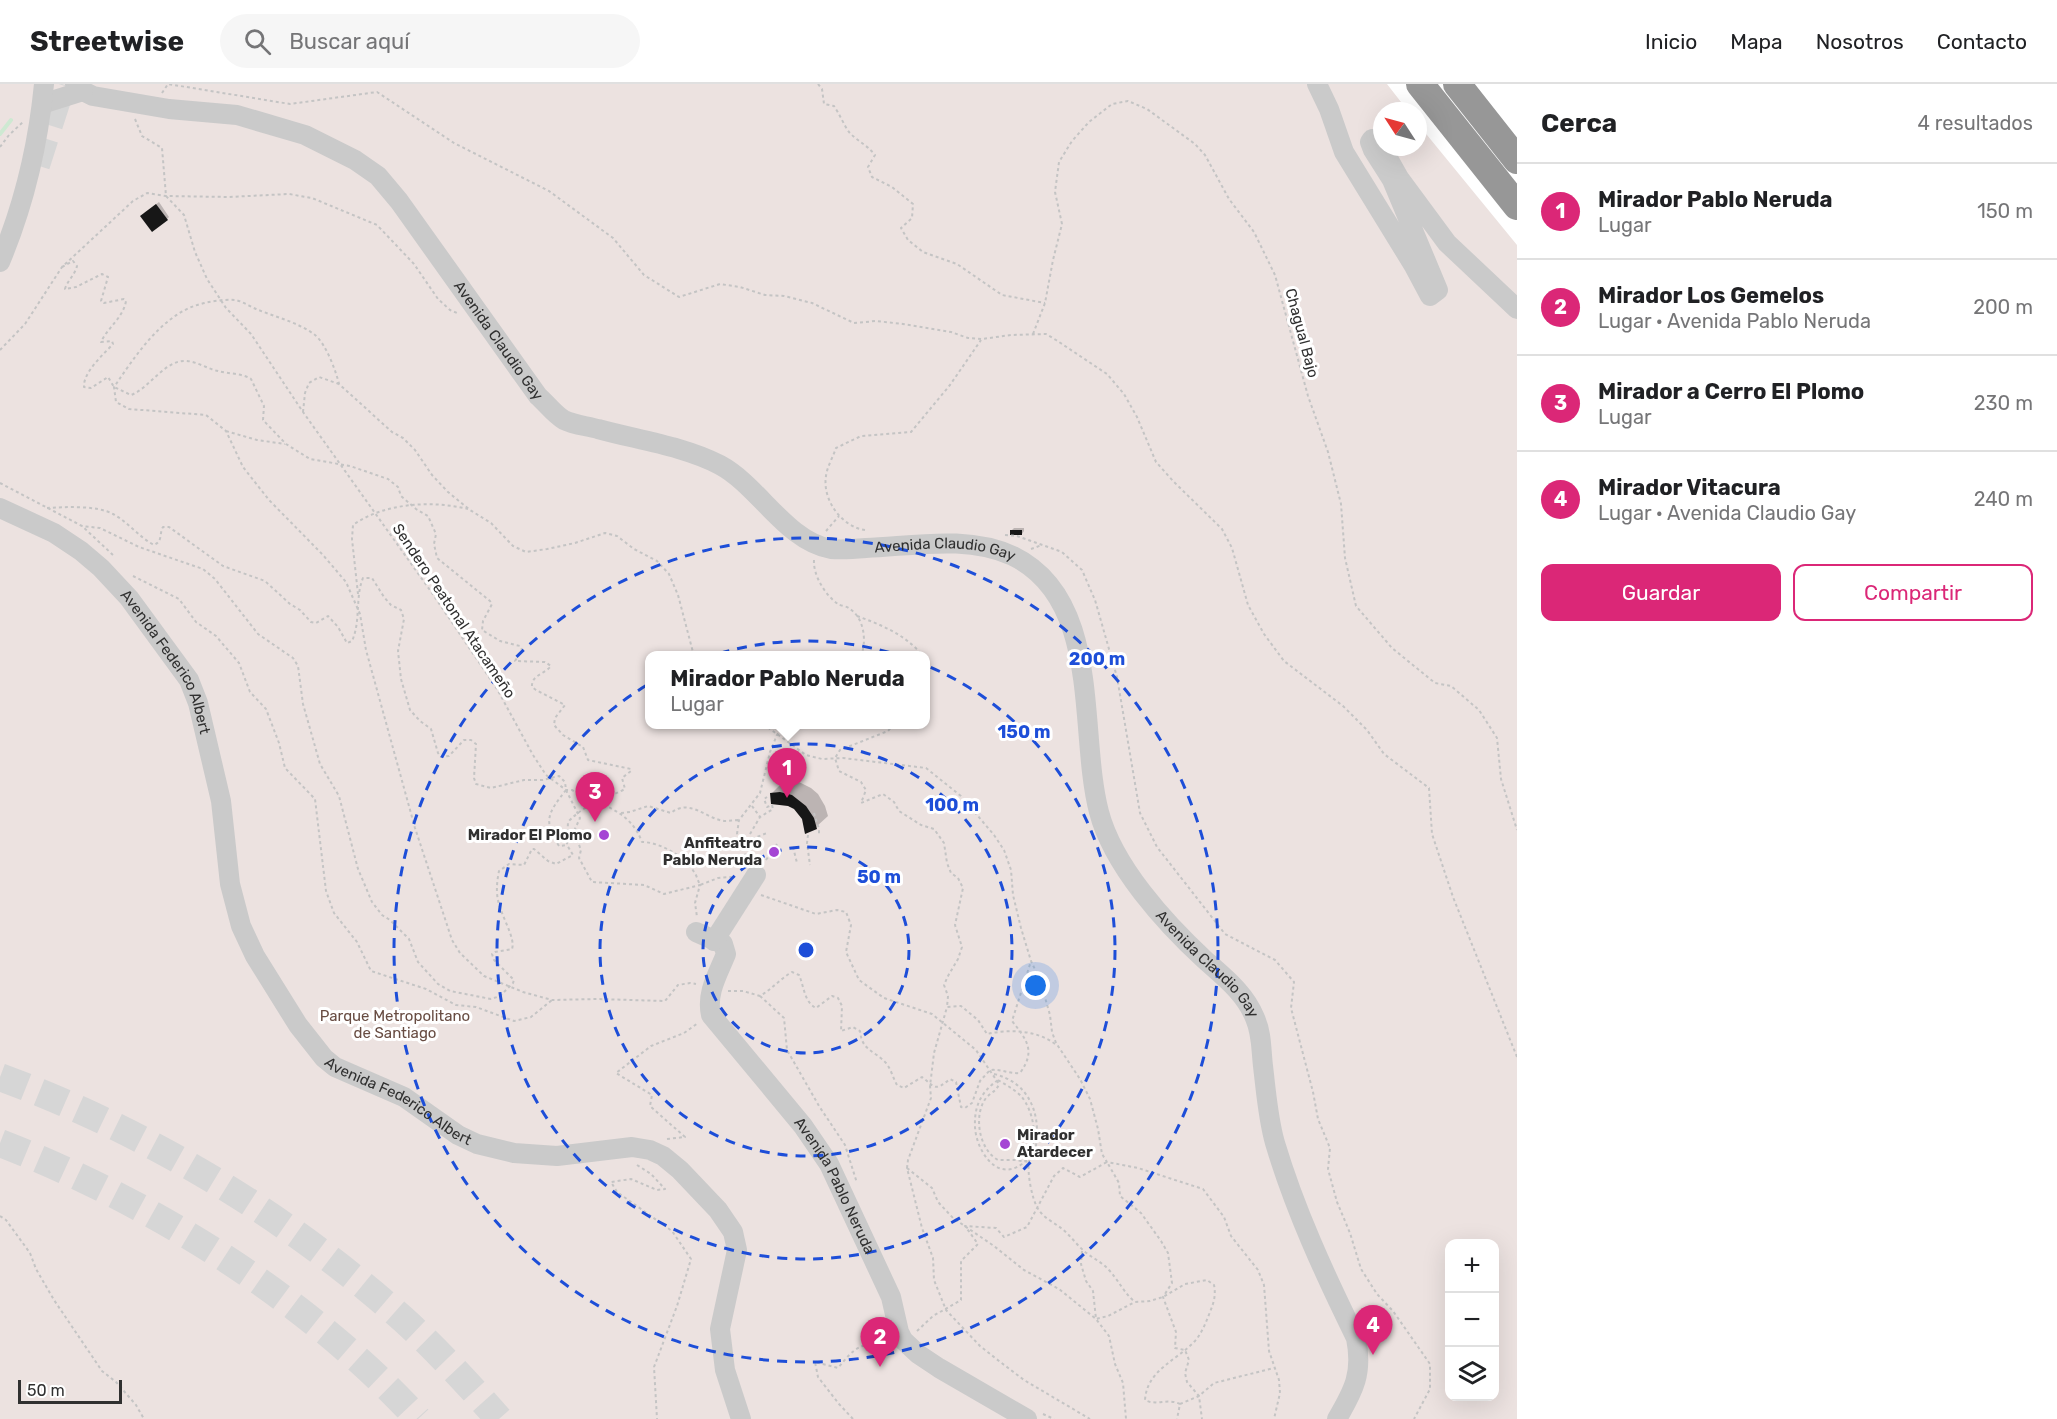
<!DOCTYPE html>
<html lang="es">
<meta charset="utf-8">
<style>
body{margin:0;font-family:Rubik,sans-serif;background:#f6f6f6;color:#202124}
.controls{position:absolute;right:18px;bottom:18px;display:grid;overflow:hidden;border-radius:12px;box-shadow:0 6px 24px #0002}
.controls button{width:54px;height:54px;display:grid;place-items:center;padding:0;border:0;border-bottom:2px solid #e0e0e0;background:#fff;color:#202124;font:30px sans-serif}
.compass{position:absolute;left:1373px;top:18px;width:54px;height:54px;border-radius:50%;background:#fff;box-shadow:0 6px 24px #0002;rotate:306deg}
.scale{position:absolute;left:18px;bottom:15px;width:104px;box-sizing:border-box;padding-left:6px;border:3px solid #303030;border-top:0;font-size:16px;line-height:21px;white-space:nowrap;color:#303030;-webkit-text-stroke:4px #fff;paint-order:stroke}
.you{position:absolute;left:1036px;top:902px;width:21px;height:21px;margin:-15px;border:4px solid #fff;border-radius:50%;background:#1a73e8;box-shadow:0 0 0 9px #1a73e833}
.badge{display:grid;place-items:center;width:39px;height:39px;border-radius:50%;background:#db2777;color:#fff;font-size:20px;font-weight:700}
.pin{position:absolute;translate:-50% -50px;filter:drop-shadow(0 2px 3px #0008)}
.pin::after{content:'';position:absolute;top:32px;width:21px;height:18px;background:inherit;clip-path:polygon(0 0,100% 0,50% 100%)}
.popup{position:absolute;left:645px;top:567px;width:285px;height:78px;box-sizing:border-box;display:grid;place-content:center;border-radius:12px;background:#fff;filter:drop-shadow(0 2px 4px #0005);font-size:20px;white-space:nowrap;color:#757577}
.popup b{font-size:22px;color:#202124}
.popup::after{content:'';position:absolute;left:50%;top:100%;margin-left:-12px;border:12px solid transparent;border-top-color:#fff}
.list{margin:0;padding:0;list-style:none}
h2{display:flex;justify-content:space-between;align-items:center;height:78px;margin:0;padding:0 24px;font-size:26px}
h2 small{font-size:20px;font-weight:400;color:#757577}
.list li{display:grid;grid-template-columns:39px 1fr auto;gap:18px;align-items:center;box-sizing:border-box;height:96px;padding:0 24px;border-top:2px solid #e0e0e0}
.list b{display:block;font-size:22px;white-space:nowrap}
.list p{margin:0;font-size:20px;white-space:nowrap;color:#757577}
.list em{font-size:20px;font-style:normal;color:#757577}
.actions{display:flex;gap:12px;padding:18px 24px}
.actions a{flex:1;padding:14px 0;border:2px solid #db2777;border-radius:12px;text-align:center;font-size:21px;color:#db2777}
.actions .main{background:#db2777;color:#fff}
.icon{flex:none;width:33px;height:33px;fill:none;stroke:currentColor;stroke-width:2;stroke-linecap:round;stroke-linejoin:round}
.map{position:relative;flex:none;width:1517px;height:1335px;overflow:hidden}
header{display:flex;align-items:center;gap:36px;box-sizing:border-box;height:84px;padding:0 30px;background:#fff;border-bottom:2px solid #e0e0e0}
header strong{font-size:28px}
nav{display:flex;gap:33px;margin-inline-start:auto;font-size:21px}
.search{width:420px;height:54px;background:#f6f6f6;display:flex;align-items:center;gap:15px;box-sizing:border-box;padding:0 21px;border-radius:33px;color:#757577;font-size:22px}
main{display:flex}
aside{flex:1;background:#fff}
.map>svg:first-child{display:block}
</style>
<header>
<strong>Streetwise</strong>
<div class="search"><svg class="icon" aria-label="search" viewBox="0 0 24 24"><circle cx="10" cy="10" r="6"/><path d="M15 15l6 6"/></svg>Buscar aquí</div>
<nav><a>Inicio</a><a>Mapa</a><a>Nosotros</a><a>Contacto</a></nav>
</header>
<main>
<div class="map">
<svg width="1517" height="1335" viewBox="0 0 1517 1335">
<rect width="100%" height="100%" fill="#fff"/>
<path fill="#ece2e0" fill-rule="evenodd" d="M0,0h1387l21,27h-26v36h36v-23l99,121v1174h-1517zM649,572h276v68h-276zM1450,1160h44v152h-44z"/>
<path fill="#0003" d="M159,118l10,15 -2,2 -23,-6z
M1014,444h10v3l-2,3 -10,-4z
M783,698h16l12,6 7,6 7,12 3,10 -12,11 -16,-15 -29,-18z"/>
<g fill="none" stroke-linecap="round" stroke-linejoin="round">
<path stroke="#cee9d2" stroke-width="4" d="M0,50l11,-14"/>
</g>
<path fill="#171717" d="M156,120l12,16 -16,12 -12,-16z
M1010,446h12v5h-12z
M780,708l12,3 14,11 8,12 3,11 -12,5 -3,-15 -8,-10 -6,-3 -17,-2 -1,-11z"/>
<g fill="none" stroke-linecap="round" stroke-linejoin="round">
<path stroke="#d6d6d6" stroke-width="28" stroke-dasharray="28 14" stroke-linecap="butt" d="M36,81l26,-81
M0,993c148,55 286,138 404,243 34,31 65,65 95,99
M0,1059c150,58 310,157 418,276"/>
<path stroke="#c4c4c4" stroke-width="2" stroke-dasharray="3 3" stroke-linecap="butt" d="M818,0l4,5 2,15 10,2c5,7 11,21 15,26 8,9 17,12 26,23l-7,12 4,10 20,10 21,17 -1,14 -11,10 7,12 15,12 34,12 45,31 43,8
M162,9l6,-9 122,20 87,-12 77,51 95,48 64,47 31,37 35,22 41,-13 20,3 25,8 19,1 28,7 42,20 22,-2 27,3 48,8 17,6 14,1 29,-4 35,-1 10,6 51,34 17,20 13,23 19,45 18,20 48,47 10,19 16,57 16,29 20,27 59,45 24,24 17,24 45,34 3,46 21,63 64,160
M135,35l7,17 20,12 4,48 18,19 11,37 12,27 19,29 25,26 52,78 129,181 65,96 36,66 13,20 20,15h6c27,15 58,19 70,52 17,0 43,14 52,30 3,4 4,9 6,13l18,-7 13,-1 2,3
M0,63l9,-12 14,-13
M62,183l11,-6 4,5c-2,9 -10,15 -12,23l11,-2 26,-13 6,3 -7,24 3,2 20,-4 2,2c-3,17 -18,26 -25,41l11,-1 1,3c-9,10 -30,28 -29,43l7,1 17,-11 6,10 17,8c19,-7 34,-36 56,-34 11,1 21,8 31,10 10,3 24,2 33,8l13,27 -1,14 23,24 24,15 40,7 38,13 10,8 3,9 15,13 12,7 8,18 -2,10 3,14 53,43 2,3 -9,17 -1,9 18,11 20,5 2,4 -7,11 30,1 6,4c-6,8 -20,9 -19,21l4,3 29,15 -10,13 -1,7 9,10 20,12 5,13 43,9v2l-9,7 3,11c-21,11 -39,14 -57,33l-1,23 6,10 -17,9 -8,-3 -14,-12h-2l-8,16 -15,-1 -10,7c-2,10 -3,20 -1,29 2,14 18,38 14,49l-17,3 -3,2 2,6 20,20 -1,3 -13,13 -9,3 -41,-8 -12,-7 -20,-22 -9,-23 -19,-19 -8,-5 -10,-13 -14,-33 -19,-73 -19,-32 -17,-60 -5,-38 -5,-8 -35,-24 -43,-55 -12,-10 -64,-22 -39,-19 -18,-2
M1033,250l12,-31 8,-43 9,-36 -7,-32 4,-30 13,-21 17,-19 23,-18 16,-3 19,8 48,35 10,11 24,44 25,33 21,43 33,121 20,56 13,52 4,54 11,48 36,42 43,35 16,3 28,24 18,28 4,41 16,51
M0,266l25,-26 37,-57 71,-66 14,-8 19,3 63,1 60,-3 23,4 65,27 37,39 24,35 12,11 7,3
M303,328l2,-19 4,-10 10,-6 20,7
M226,347l31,9 28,4
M0,399l82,43 31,29
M47,424c18,-1 49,-3 66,6 15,8 26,23 41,31 9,-4 5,-11 9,-18h6l54,39 42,15 25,23 10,6 11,12 5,1 12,-7 10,11 9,16 5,-2c9,-20 3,-44 11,-63h9l12,19 7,8 10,5 3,9 -6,32 3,28 9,31 10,11 11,8 7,24 3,4 8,-1 15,-16h7l5,4 -2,34 2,6 15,4 33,-8h19l16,-4 6,6 1,8c-17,22 -24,30 -7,56l8,-1
M865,446c-23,-3 -43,-30 -39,-54 1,-9 7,-19 10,-28l25,-12 50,-4 39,-47 31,-45
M826,447l13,-15
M1005,451l12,1 45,16 20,18 13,30 22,77 23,136 17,34 68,87 50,26 19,22 -3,26 22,84 5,27 12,29 -2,21 9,33 13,31 11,36 16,25 16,17 37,53v25l-16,30
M1031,465l11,-4
M814,476c-1,15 11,35 24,44 3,2 9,2 12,5 14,9 17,32 11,47
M133,492l46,23 17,23 20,14 23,27 11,29 16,17 13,34 6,25 30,31 11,92 8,22 23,29 14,29 55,18 30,16 20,2 38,14 17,-4 21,-17
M358,510l-6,-55 1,-14c31,-22 78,-25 115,-16
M857,532c25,9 49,19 66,40
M694,572l-16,-61 -9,-21 -12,-13 -23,-12 -17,-13 -12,-3 -30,10 -28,6 -21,3 -13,-6 -22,-23 -21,-13 -22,-18 -16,-17 -17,-25 -12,-12 -11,-6 -53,-48c-3,-13 -13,-40 -24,-49 -17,-13 -40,-18 -59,-26 -7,-3 -14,-8 -21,-9 -13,-1 -29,2 -41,6 -35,13 -60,52 -80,81l2,15 13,7 77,6 20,16 17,36 26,33 54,55 23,27 14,32 6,36 49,178 37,112 8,13 24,23 39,16 29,8 45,-1 68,2 13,-16 12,-2 6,1
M925,574l3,23 -3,4
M763,640l43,31 16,4 21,-1 83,10 35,28 33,39 10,15 7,20 2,25 8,33 10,33 9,19 10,35 2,17 4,11 24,36 10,20 8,30 4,25 5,8 31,6 65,21 21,28 7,19 27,34 6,15 5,66 10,29 1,13 -6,26
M894,640l-6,7 -48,19 -5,8 4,13 22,11 5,8 -5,13 22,-9 11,8 5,9 22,14 13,4 10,14 3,20 4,10 7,5 5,10 -8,37 7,22 -4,12 -10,17 -4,9 4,11 -1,11
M566,706l14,28 -5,11 1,8 5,13 -2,8 13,24 52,3 20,9 36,-9 -5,18 2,14
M752,722l8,11
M621,729l9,-1 18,-6 23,7c18,-15 34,5 53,8 5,0 10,-1 15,-1
M814,729l5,16v6
M750,750l10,-17 13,-8 -1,-4 -5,2 -3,-8 3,-2
M808,751l-1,8 3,22
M752,755l15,-6
M793,763l4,16
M766,776l11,-16
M748,778l-11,-28 2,-14 21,-27 10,-41 7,-17 8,-11
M761,811l55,19 21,-4 9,2 5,13 -5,27 13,28 25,18 48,16 44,36 23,34c-3,8 -8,8 -13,14 -13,17 -7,52 12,62h17l14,2
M728,907h15l17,5c12,-7 20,-17 32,-24l7,3c5,11 5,27 17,33l16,-12 6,2 4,8 -1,25 12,-4 7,4c2,20 14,19 26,32 5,6 7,15 11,22l7,3 18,-11c13,10 12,15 28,2l6,3 5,25 4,1 7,-5 8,-22 10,-11c12,-1 19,4 30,3 16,-22 7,-33 -8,-52l19,-60
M760,912l24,22 3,32 32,56 26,39 12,38
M1055,960c-18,-14 -46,-15 -68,-10l-9,-14 -17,-14 -14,1 -13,46 -4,33 1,12 -23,62 -1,8 15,60 11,30 1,22 12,30 34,36 19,15 25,19 66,39
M994,990c34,8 47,38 42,71 -1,6 -6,11 -7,17 -2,11 3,36 8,45 5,10 16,15 24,21 9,7 15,16 23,23 8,7 18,11 25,19 10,11 15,23 26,32l15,-1 13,-4 22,-13 22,-4 7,5c2,10 0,17 -4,27 -4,10 -8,21 -15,29 -19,20 -48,29 -50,59 11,6 23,-2 35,4l-3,15
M998,996c8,5 16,9 23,16 14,16 20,53 1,68 -26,19 -46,-15 -47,-37 -1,-21 6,-35 23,-47z
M667,1055l18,-2 -35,-31 2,-11 -36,-22 35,-27 33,-13 14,-10
M637,1081l14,9 14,15 -8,1 -26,-11 -20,3 6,10 55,39 19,28 -14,47 -23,61 3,52
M907,1084l25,20 6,14 15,16 41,28 30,24 35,19 37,30 13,17 6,28 8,19 3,36
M0,1132l6,4 24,33 6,16 18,31 48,71 14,11 20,23 8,14
M1082,1167l-1,13 5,17 7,10 3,28 12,-3 27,-14
M917,1247l16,-15 28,-16v-39l17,-17 -13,-18 31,2 8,9 23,-10 27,-51 9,-8 17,9 27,-15 12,21 1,13 21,17 20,28 7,12 4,30 -9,14 13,35 -1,16 10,2 4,10 -4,13 2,9 12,14 3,23
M1180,1320l19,-8 15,-13 60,-15
M1043,1330l11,5
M853,1335l-14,-15 -21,-27 -3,-15 23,6c18,-22 21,-24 49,-25"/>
<g stroke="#cacaca" stroke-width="20">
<path id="s1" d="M75,0l8,7 10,5 76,13 68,6 68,20 50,25 23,16 21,25 139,195c8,7 17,19 26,24 10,5 24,6 34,9 40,11 85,17 122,36 39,21 66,76 111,84 11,1 24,0 35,-1 48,-2 101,-13 147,8 90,44 65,176 86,256 14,54 66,111 106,148 19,17 40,33 50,58 7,16 6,31 8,48 3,25 5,53 12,77 20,67 50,132 81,195 7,35 -2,52 -19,81"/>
<path d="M1317,0l12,25 15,43 70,114 16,30 8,-6 -46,-110 -19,-30 -3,-8 2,-3 9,7 18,32 48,65 70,66"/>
<path d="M42,20l41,-13"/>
<path d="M0,178c24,-57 38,-116 44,-178"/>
<path id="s2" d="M0,424l54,25 27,18 20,17 28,30 60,82 9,23 23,98 9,83 11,42 14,30 43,69 26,33 11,9 69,30 54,38 19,9 37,9 43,3 75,-9 18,3 13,6 17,14 38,40 15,22 4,18 -17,79 5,41 16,49"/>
<path id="s3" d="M696,848l27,12 3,10c-8,20 -20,39 -15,61l92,111 26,38 62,133 8,35 4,8 15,14 21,14 88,51"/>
<path d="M714,857l42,-66"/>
</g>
<path stroke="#979797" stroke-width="28" d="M1420,0l97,122
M1457,0l60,76"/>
</g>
<g fill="none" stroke="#1d4ed8" stroke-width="3" stroke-dasharray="10 8">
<circle cx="806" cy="866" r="103"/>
<circle cx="806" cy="866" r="206"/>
<circle cx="806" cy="866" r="309"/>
<circle cx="806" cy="866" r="412"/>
</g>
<g fill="#a545d4" stroke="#fff" stroke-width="2">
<circle cx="604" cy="751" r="6"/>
<circle cx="774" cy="768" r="6"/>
<circle cx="1005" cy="1060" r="6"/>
</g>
<g text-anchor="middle" stroke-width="6" stroke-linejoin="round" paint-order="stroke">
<g font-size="15" fill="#303030" stroke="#fff">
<text transform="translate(1302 249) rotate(75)" y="5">Chagual Bajo</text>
<text dy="5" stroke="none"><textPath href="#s1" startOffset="526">Avenida Claudio Gay</textPath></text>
<text dy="5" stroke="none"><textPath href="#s1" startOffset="1048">Avenida Claudio Gay</textPath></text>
<text transform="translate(454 527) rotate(56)" y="5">Sendero Peatonal Atacameño</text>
<text dy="5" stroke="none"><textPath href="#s2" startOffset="234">Avenida Federico Albert</textPath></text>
<text dy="5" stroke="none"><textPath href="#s1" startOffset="1588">Avenida Claudio Gay</textPath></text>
<text dy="5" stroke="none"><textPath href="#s2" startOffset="756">Avenida Federico Albert</textPath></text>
<text dy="5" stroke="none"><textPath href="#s3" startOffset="316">Avenida Pablo Neruda</textPath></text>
</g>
<g font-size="15" font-weight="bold" fill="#303030" stroke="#fff" text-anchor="end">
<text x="592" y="756">Mirador El Plomo</text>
<text x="762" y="764">Anfiteatro<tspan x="762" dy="17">Pablo Neruda</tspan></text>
<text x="1017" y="1056" text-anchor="start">Mirador<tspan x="1017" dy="17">Atardecer</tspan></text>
</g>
<g font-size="15" fill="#684c42" stroke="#fff">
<text x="395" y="937">Parque Metropolitano<tspan x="395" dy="17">de Santiago</tspan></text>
</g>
</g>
<circle cx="806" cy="866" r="9" fill="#1d4ed8" stroke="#fff" stroke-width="3"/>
<g font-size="18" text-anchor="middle" font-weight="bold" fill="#1d4ed8" stroke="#fff" stroke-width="6" stroke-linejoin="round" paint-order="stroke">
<text x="1097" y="581">200 m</text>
<text x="1024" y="654">150 m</text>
<text x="952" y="727">100 m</text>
<text x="879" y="799">50 m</text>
</g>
</svg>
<div class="controls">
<button>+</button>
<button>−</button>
<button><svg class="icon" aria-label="layers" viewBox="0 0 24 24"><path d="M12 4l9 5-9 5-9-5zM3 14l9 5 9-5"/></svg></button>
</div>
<svg class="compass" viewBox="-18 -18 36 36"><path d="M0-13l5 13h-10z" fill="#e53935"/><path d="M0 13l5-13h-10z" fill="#757577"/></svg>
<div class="scale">50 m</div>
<div class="you"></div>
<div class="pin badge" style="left:787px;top:714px">1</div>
<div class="popup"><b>Mirador Pablo Neruda</b>Lugar</div>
<div class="pin badge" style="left:880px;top:1283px">2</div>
<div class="pin badge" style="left:595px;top:738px">3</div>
<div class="pin badge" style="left:1373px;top:1271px">4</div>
</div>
<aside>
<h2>Cerca<small>4 resultados</small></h2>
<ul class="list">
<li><span class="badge">1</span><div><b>Mirador Pablo Neruda</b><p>Lugar</p></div><em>150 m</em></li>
<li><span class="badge">2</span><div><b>Mirador Los Gemelos</b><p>Lugar · Avenida Pablo Neruda</p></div><em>200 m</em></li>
<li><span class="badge">3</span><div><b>Mirador a Cerro El Plomo</b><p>Lugar</p></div><em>230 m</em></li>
<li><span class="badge">4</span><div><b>Mirador Vitacura</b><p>Lugar · Avenida Claudio Gay</p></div><em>240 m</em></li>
</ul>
<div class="actions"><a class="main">Guardar</a><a>Compartir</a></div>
</aside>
</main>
